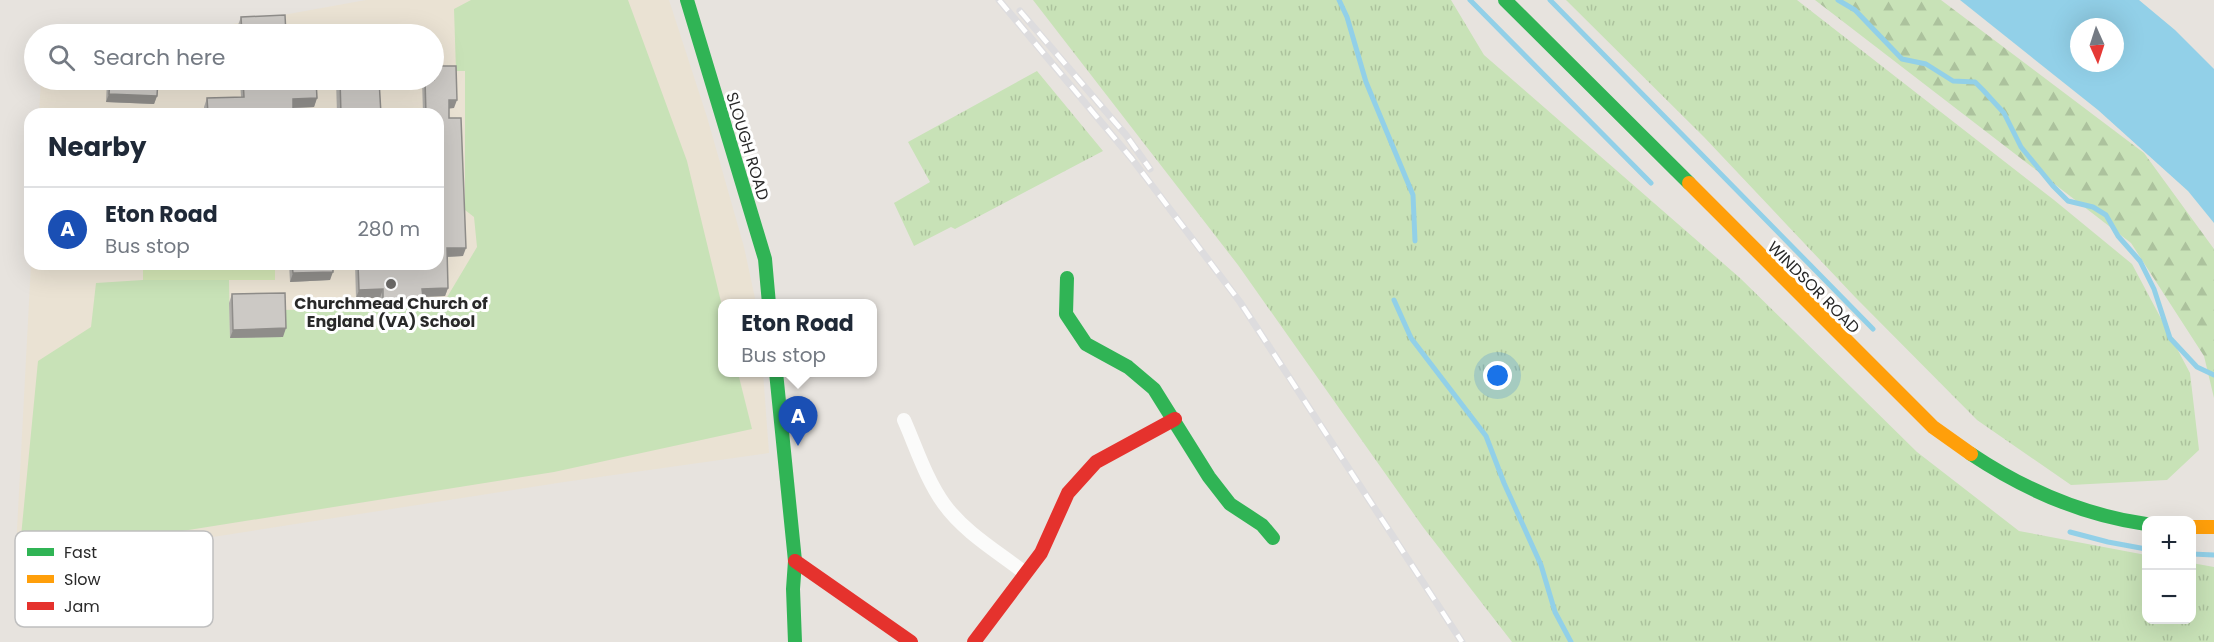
<!DOCTYPE html>
<meta charset="utf-8">
<style>
body{margin:0;font-family:Poppins,sans-serif;background:#f6f6f7;color:#1f2937}
.controls{position:absolute;right:18px;bottom:18px;display:grid;overflow:hidden;border-radius:12px;box-shadow:0 6px 24px #0002}
.controls button{width:54px;height:54px;display:grid;place-items:center;padding:0;border:0;border-bottom:2px solid #e0e1e3;background:#fff;color:#1f2937;font:30px sans-serif}
.compass{position:absolute;left:2070px;top:18px;width:54px;height:54px;border-radius:50%;background:#fff;box-shadow:0 6px 24px #0002;rotate:177deg}
.you{position:absolute;left:1498px;top:376px;width:21px;height:21px;margin:-15px;border:4px solid #fff;border-radius:50%;background:#1a73e8;box-shadow:0 0 0 9px #1a73e833}
.badge{display:grid;place-items:center;width:39px;height:39px;border-radius:50%;background:#d93025;color:#fff;font-size:20px;font-weight:700}
.pin{position:absolute;translate:-50% -50px;filter:drop-shadow(0 2px 3px #0008)}
.pin::after{content:'';position:absolute;top:32px;width:21px;height:18px;background:inherit;clip-path:polygon(0 0,100% 0,50% 100%)}
.popup{position:absolute;left:718px;top:299px;width:159px;height:78px;box-sizing:border-box;display:grid;place-content:center;border-radius:12px;background:#fff;filter:drop-shadow(0 2px 4px #0005);font-size:20px;white-space:nowrap;color:#747a83}
.popup b{font-size:22px;color:#1f2937}
.popup::after{content:'';position:absolute;left:50%;top:100%;margin-left:-12px;border:12px solid transparent;border-top-color:#fff}
.list{margin:0;padding:0;list-style:none}
h2{display:flex;justify-content:space-between;align-items:center;height:78px;margin:0;padding:0 24px;font-size:26px}
h2 small{font-size:20px;font-weight:400;color:#747a83}
.list li{display:grid;grid-template-columns:39px 1fr auto;gap:18px;align-items:center;box-sizing:border-box;height:84px;padding:0 24px;border-top:2px solid #e0e1e3}
.list b{display:block;font-size:22px;white-space:nowrap}
.list p{margin:0;font-size:20px;white-space:nowrap;color:#747a83}
.list em{font-size:20px;font-style:normal;color:#747a83}
.icon{flex:none;width:33px;height:33px;fill:none;stroke:currentColor;stroke-width:2;stroke-linecap:round;stroke-linejoin:round}
.map{position:relative;flex:none;width:2214px;height:642px;overflow:hidden}
.search{position:absolute;background:#fff;box-shadow:0 6px 24px #0002;left:24px;top:24px;width:420px;height:66px;display:flex;align-items:center;gap:15px;box-sizing:border-box;padding:0 21px;border-radius:33px;color:#747a83;font-size:22px}
.panel{position:absolute;background:#fff;box-shadow:0 6px 24px #0002;left:24px;top:108px;width:420px;height:162px;border-radius:18px}
.map>svg:first-child{display:block}
</style>
<div class="map">
<svg width="2214" height="642" viewBox="0 0 2214 642">
<defs>
<pattern id="grass-tufts" width="24" height="20" patternUnits="userSpaceOnUse" patternTransform="scale(1.5)"><rect width="24" height="20" fill="#c8e2b7"/><path d="M3 7l-1-3M5 7V3M7 7l1-3M15 17l-1-3M17 17v-4M19 17l1-3" fill="none" stroke="#acc29d"/></pattern>
<pattern id="forest-firs" width="22" height="20" patternUnits="userSpaceOnUse" patternTransform="scale(1.5)"><rect width="22" height="20" fill="#c8e2b7"/><path d="M5 1l3.5 6h-7zM16 11l3.5 6h-7z" fill="#acc29d"/></pattern>
</defs>
<rect width="100%" height="100%" fill="#e7e3de"/>
<path fill="#eae2d3" d="M366,0h303l38,117 37,130 12,56 -33,1v68l40,1 6,80 -205,29 -549,86 16,-304h407v-150h-399l2,-34h393v-46h-257z"/>
<path fill="url(#grass-tufts)" d="M1033,0h418l33,55 256,223 177,174 102,79 127,24v65h46v-57l22,4v75h-702l-89,-115 -185,-262z
M1566,0h231l257,200 78,64 58,109 9,77 -32,30 -96,5 -94,-65 -122,-123 -151,-160z
M1037,71l66,80 -148,78 -4,-2 -37,19 -20,-43 36,-21 -22,-40z"/>
<path fill="url(#forest-firs)" d="M1815,0h126l203,153 70,96v149l-10,-42 -73,-113z"/>
<path fill="#c8e2b7" d="M471,0h157l59,161 36,149v62l15,1 14,56 -198,43 -535,85 19,-196 53,-34 5,-44 47,-3h86l1,58 52,-28 138,-3 23,-3 34,-57 -3,-30 -9,-7v-139h-9l-2,-62z"/>
<path fill="#d3e6b5" d="M143,264h132v16h-132z"/>
<path fill="#92d0e8" fill-rule="evenodd" d="M1960,0h179l36,30 39,39v154l-26,-32 -90,-81zM2079,27h36v36h-36z"/>
<g fill="none" stroke-linecap="round" stroke-linejoin="round">
<path stroke="#92d0e8" stroke-width="5" d="M1339,0l8,17 19,65 47,113 2,46
M1470,0l181,183
M1550,0l323,329
M1838,0l17,10 47,49 24,5 27,17 22,1 8,8 21,23 17,34 32,39 15,15 25,6 13,8 12,21 22,25 14,28 16,49 27,29 17,8
M1394,300l17,38 75,98 18,47 37,82 14,47 16,30
M2070,532l38,10 38,7
M2192,554l22,1"/>
<path stroke="#fbfbfa" stroke-width="14" d="M904,420c12,27 22,59 40,84 20,28 54,48 81,69"/>
<path stroke="#30b455" stroke-width="14" d="M687,0l78,259 4,45
M1505,0l184,183
M1067,278l-1,36 20,30 42,23 26,22 55,88 21,27 32,21 11,13
M776,372l19,189 -2,28 2,53
M1971,454c54,36 111,61 175,70"/>
<path stroke="#ff9f0a" stroke-width="14" d="M1689,183l244,244 38,27
M2192,527h22"/>
<path stroke="#e5322d" stroke-width="14" d="M795,561l116,81
M974,642l67,-89 27,-60 28,-31 79,-43"/>
<defs>
<path id="rail" d="M999,0l133,159 108,143 222,340
M1020,11l106,124 24,34"/>
</defs>
<use href="#rail" stroke="#dddcde" stroke-width="7"/>
<use href="#rail" stroke="#fff" stroke-width="4.5" stroke-dasharray="14" stroke-linecap="butt"/>
</g>
<path fill="#afada9" d="M241,17l45,17h-47l-1,-9z
M107,80h51l-1,16 -3,8 -48,-2z
M166,80h33l-3,8h-30z
M240,80h76l1,18 -3,9 -21,1v6h-89v-7l3,-9 34,-1z
M336,80h43l2,34h-44z
M422,80h12l20,28h-5v10l14,138 -16,1 1,31 -3,8 -22,1 -3,10 -40,1v-10h-24l-1,-34h83v-150h-15z
M289,264h44l-3,16 -40,2z
M232,294l51,43 -53,1 -1,-35z"/>
<path fill="#8f8d8a" d="M169,80h30l-3,8h-30z
M109,94l48,2 -3,8 -48,-2z
M317,98l-3,9 -24,1 3,-9z
M449,100h8l-3,8 -8,1z
M447,248h19l-3,8 -19,1z
M333,272l-3,8 -40,2 3,-9z
M448,288l-3,8 -26,1 3,-8z
M383,289l-3,9h-24l3,-8z
M423,298l-3,9 -40,1 3,-9z
M286,328l-3,9 -53,1 3,-8z"/>
<path fill="#ccc9c5" stroke="#8f8d8a" stroke-width="1.5" d="M285,15l1,19h-44l-1,-17z
M434,66h22l1,34h-8v18h12l5,130h-19l1,40 -26,1 1,9 -40,1v-10l-24,1 -1,-26h80v-150h-12l-1,-34h9z
M110,80h48l-1,16 -48,-2z
M243,80h73l1,18 -24,1v15h-85l-1,-16 37,-1z
M340,80h39l2,34h-40z
M292,264h41v8l-40,1z
M285,293l1,35 -53,2 -1,-36z"/>
<circle fill="#6c6a68" stroke="#fff" stroke-width="2" cx="391" cy="284" r="6"/>
<g text-anchor="middle" stroke-width="6" stroke-linejoin="round" paint-order="stroke">
<g font-size="16" fill="#292929" stroke="#fff">
<text transform="translate(748 146) rotate(73)" y="6">SLOUGH ROAD</text>
<text transform="translate(1814 287) rotate(45)" y="6">WINDSOR ROAD</text>
</g>
<g font-size="16" font-weight="bold" fill="#292929" stroke="#fff">
<text x="391" y="309">Churchmead Church of<tspan x="391" dy="18">England (VA) School</tspan></text>
</g>
</g>
<rect x="15" y="531" width="198" height="96" rx="9" fill="#fff" stroke="#bfbfbf" stroke-width="1.5"/>
<rect x="27" y="548" width="27" height="8" fill="#30b455"/>
<rect x="27" y="575" width="27" height="8" fill="#ff9f0a"/>
<rect x="27" y="602" width="27" height="8" fill="#e5322d"/>
<g font-size="16" fill="#292929">
<text x="64" y="558">Fast</text>
<text x="64" y="585">Slow</text>
<text x="64" y="612">Jam</text>
</g>
</svg>
<div class="controls">
<button>+</button>
<button>−</button>
</div>
<svg class="compass" viewBox="-18 -18 36 36"><path d="M0-13l5 13h-10z" fill="#e53935"/><path d="M0 13l5-13h-10z" fill="#747a83"/></svg>
<div class="you"></div>
<div class="pin badge" style="left:798px;top:446px;background:#1a4fb4">A</div>
<div class="popup"><b>Eton Road</b>Bus stop</div>
<div class="search"><svg class="icon" aria-label="search" viewBox="0 0 24 24"><circle cx="10" cy="10" r="6"/><path d="M15 15l6 6"/></svg>Search here</div>
<section class="panel">
<h2>Nearby<small></small></h2>
<ul class="list">
<li><span class="badge" style="background:#1a4fb4">A</span><div><b>Eton Road</b><p>Bus stop</p></div><em>280 m</em></li>
</ul>
</section>
</div>
